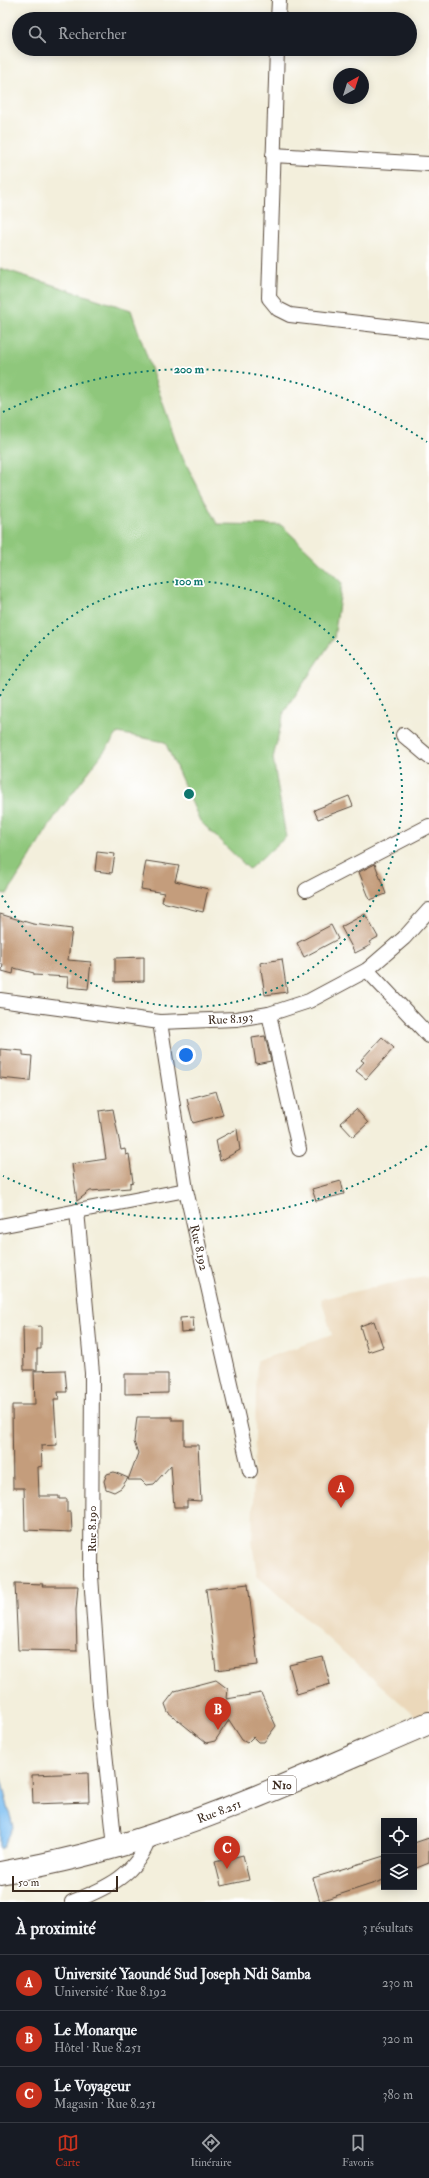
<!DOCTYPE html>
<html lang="fr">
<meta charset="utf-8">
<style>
body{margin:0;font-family:"IM FELL Double Pica",serif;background:#242831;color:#f1f3f6}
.controls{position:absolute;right:12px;bottom:12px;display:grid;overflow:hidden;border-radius:0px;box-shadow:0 2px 10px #0003}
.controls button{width:36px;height:36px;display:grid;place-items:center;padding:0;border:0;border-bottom:1px solid #363941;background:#171b24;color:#f1f3f6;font:20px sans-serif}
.compass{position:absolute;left:333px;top:68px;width:36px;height:36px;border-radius:50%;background:#171b24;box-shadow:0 2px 10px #0003;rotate:39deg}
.scale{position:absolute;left:12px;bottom:10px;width:106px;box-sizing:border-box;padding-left:4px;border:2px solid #3b2a1e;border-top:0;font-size:11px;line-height:14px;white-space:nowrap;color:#3b2a1e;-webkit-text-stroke:3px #fff;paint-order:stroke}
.you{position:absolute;left:186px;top:1055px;width:14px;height:14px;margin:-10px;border:3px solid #fff;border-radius:50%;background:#1a73e8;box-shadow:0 0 0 6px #1a73e833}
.badge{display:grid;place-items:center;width:26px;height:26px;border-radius:50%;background:#c8321e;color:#fff;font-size:13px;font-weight:700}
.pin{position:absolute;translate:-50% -33px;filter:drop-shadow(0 1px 2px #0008)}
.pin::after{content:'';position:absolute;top:21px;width:14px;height:12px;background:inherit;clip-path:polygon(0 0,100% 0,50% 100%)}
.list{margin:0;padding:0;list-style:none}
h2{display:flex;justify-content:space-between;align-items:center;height:52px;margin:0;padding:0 16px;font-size:17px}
h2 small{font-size:13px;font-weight:400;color:#9ea1a6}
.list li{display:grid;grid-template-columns:26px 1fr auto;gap:12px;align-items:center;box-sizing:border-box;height:56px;padding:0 16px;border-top:1px solid #363941}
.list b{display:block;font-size:15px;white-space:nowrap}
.list p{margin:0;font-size:13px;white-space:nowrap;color:#9ea1a6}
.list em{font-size:13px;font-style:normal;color:#9ea1a6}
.icon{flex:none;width:22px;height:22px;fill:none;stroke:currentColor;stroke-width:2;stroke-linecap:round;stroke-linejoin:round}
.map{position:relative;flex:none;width:429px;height:1902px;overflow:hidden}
.search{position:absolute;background:#171b24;box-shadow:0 2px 10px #0003;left:12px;right:12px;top:12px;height:44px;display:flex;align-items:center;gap:10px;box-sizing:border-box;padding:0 14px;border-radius:22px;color:#9ea1a6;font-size:15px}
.sheet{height:220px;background:#171b24}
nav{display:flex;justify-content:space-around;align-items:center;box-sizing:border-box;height:56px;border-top:1px solid #363941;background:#171b24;font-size:11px;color:#9ea1a6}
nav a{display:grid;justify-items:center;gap:2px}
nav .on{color:#c8321e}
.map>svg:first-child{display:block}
</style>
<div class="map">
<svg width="429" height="1902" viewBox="0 0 429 1902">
<rect width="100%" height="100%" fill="#fff"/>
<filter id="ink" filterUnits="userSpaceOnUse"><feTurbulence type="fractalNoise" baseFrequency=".025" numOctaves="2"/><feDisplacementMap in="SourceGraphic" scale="8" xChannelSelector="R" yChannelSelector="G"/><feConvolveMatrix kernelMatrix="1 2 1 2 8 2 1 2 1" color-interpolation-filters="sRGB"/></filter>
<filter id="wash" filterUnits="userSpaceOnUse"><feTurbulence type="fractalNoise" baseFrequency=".012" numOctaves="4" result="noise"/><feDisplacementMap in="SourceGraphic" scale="16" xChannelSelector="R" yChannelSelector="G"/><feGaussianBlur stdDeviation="0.9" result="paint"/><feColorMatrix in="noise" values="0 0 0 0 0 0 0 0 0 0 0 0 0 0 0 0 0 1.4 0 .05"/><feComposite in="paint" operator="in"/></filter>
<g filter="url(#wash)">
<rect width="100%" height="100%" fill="#f3efdc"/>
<path fill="#ebd8ba" d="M424,1276l5,2v450l-172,-152 -5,-35 5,-180 75,-26 -11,-36z"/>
<path fill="#8fc77b" stroke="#65784c" d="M0,268l131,42 48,140 38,74 64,1 61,58 -8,55 -50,74 -11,46 13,79 -37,32 -49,-48 -35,-79 -47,-9 -62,82 -49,79 -7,-1z"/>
<path fill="#7bbef1" stroke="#5b7488" d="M0,1774l13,53 -9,20 -4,2z"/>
<g id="blocks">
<path fill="#c49d7c" d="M349,796l4,10 -35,13 -4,-9z
M97,852l18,2 -3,19 -17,-2z
M146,861l33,5 -4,15 33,8 -5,23 -41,-10 2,-9 -23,-4z
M375,864l11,30 -16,6 -11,-28z
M0,914l33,10 39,5 -4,31 23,2 -3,27 -21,-2 1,-10 -34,-2v-2l-20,-5 -1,6 -11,-3 1,-7h-3z
M365,914l13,23 -9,5 2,3 -16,8 -14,-26z
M331,925l7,14 -34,18 -7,-14z
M144,957v24l-29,1v-24z
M282,959l5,33 -22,3 -5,-32z
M265,1036l6,25 -15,3 -4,-26z
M382,1037l12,11 -28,31 -10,-8 8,-9 -3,-2z
M0,1049l23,2v4l9,1 -2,25 -30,-3z
M216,1091l7,24 -30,8 -6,-24z
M113,1109l8,41 4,-1 1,6 3,-1 4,28 -3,1v5l-40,3 -13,10 -5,-37 34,-5 -7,-48z
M356,1109l12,14 -15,14 -13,-14z
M237,1129l3,21 -20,11 -4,-21z
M341,1181l3,13 -28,7 -4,-12z
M193,1317l1,14 -13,1 -1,-14z
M374,1321l9,26 -15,5 -8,-26z
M41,1326v23h-4v21h-13l-1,-43z
M65,1370l2,22h-9l1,7h-5l3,46 -16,1 1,20 -4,1 1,29h20v3h8v13h4l1,20 -47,-2 -1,-42h-11l-1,-83h23l-1,-34z
M125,1374h43v19l-43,1z
M137,1417h35v3h12v25h14l3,56 -14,-1v7h-13l-3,-42 -17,19 -8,1 -5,-5h-13l10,-27 -4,-11z
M114,1472l14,6 -7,10 -7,4 -8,-3 -2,-8 3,-7z
M15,1583l28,1 -1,2h36l-2,24 1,41 -59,-1z
M248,1584l10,81 -42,5 -10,-81z
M323,1657l7,27 -33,10 -8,-29z
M216,1680l12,9 -1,10 34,-6 15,33 -12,16h-6l-5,-5 -6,6 -5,-3 -13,-20 -14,21 -9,2 -38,-31 -3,-8 10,-13z
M88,1773l1,29 -56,2 -1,-29z
M429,1838v25l-15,6v-26z
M243,1855l6,25 -28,6 -6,-24z
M384,1856v24l-64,21 -7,-23z"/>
</g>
</g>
<g filter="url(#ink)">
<use href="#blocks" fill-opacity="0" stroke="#57483a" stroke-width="1"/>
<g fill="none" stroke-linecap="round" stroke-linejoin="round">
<defs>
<g id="street">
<path d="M278,19l1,-19"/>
<path d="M277,49l-8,249 9,11 12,6 139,16"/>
<path d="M273,155l156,9"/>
<path d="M403,735l26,22"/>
<path d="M306,890l123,-64"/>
<path d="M367,970l62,66"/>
<path id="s1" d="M0,1000l160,22 76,-3 33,-5 40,-13 58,-31 37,-32 25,-28"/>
<path d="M269,1014l30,135"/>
<path id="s2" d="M160,1022l26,168 64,281"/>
<path d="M77,1211l15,162 -1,203 9,129 15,142"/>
<path d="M0,1226l186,-36"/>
<path d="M72,1902c35,-14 65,-27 78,-66"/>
</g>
<g id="highway">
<path id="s3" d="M0,1873c50,-9 102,-21 150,-37 95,-31 187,-74 279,-113"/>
</g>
</defs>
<use href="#street" stroke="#57483a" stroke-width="16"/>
<use href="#highway" stroke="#57483a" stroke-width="24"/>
<use href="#street" stroke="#fff" stroke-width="14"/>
<use href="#highway" stroke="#fff" stroke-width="22"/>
</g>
</g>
<g fill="none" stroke="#0f766e" stroke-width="2" stroke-dasharray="2 4">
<path d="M0 696A213 213 0 1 1 0 892"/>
<path d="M427 1146A425 425 0 0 1 3 1176M3 412A425 425 0 0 1 427 442"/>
</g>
<g text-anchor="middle" stroke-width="3.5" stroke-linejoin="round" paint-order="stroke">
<rect fill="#fff" stroke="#766a62" stroke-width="1" x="268" y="1776" width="28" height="18" rx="3"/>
<g font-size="11" font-weight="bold" fill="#3b2a1e">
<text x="282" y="1789">N10</text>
</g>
<g font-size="12" fill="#3b2a1e" stroke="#fff">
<text dy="4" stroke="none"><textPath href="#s1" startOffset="232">Rue 8.193</textPath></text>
<text dy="4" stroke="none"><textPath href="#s2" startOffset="229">Rue 8.192</textPath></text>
<text transform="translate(92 1529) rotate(-90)" y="4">Rue 8.190</text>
<text dy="4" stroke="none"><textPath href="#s3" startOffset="228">Rue 8.251</textPath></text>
</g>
</g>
<circle cx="189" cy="794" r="6" fill="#0f766e" stroke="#fff" stroke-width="2"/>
<g font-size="12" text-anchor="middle" font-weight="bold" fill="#0f766e" stroke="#fff" stroke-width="3.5" stroke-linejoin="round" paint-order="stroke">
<text x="189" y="373">200 m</text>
<text x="189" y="585">100 m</text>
</g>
</svg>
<div class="controls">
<button><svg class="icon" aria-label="locate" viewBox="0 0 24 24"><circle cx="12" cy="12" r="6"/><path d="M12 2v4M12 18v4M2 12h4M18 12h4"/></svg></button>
<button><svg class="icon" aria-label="layers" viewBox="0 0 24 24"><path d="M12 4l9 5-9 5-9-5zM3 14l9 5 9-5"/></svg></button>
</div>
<svg class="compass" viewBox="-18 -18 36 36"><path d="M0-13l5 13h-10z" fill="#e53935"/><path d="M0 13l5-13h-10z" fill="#9ea1a6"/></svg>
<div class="scale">50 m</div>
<div class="you"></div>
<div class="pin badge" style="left:341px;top:1508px">A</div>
<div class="pin badge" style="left:218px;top:1730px">B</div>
<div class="pin badge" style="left:227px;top:1869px">C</div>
<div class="search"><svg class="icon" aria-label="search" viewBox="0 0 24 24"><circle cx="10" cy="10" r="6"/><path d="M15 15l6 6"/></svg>Rechercher</div>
</div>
<section class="sheet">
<h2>À proximité<small>3 résultats</small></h2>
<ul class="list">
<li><span class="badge">A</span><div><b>Université Yaoundé Sud Joseph Ndi Samba</b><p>Université · Rue 8.192</p></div><em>230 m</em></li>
<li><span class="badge">B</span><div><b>Le Monarque</b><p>Hôtel · Rue 8.251</p></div><em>320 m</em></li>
<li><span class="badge">C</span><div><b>Le Voyageur</b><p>Magasin · Rue 8.251</p></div><em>380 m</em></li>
</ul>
</section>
<nav>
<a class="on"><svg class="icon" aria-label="map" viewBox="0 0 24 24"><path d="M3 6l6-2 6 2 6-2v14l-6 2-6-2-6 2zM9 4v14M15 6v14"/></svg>Carte</a>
<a><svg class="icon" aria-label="directions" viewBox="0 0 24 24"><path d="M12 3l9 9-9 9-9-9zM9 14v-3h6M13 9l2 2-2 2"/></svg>Itinéraire</a>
<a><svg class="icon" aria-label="saved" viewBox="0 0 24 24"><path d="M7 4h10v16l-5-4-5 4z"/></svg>Favoris</a>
</nav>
